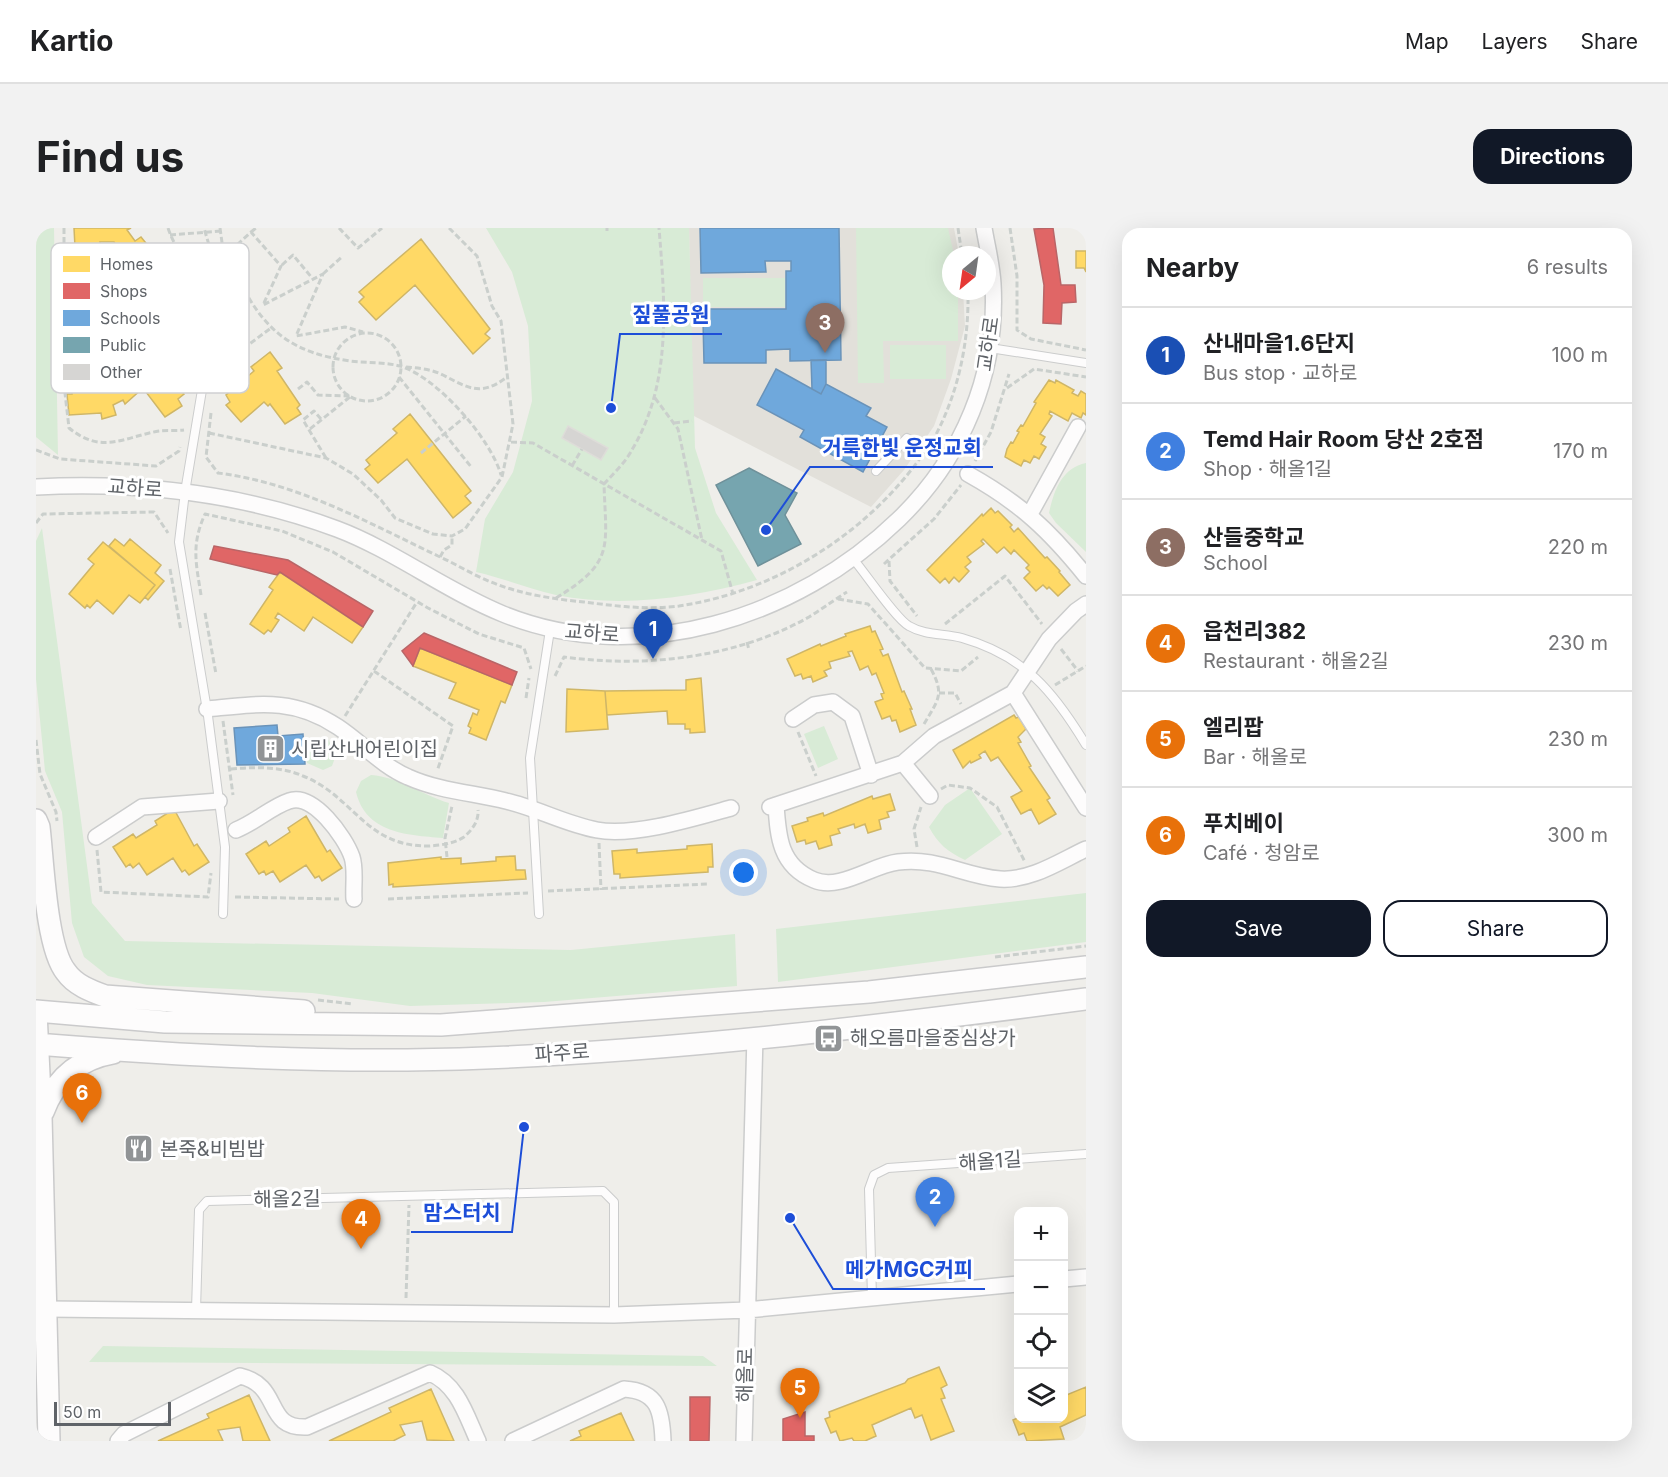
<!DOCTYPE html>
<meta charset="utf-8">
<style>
body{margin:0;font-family:Inter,"Noto Sans KR",sans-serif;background:#f2f2f2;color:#202124}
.controls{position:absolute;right:18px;bottom:18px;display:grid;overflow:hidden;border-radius:12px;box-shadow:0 6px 24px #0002}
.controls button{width:54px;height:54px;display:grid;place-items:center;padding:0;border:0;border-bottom:2px solid #e0e0e0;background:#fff;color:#202124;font:30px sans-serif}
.compass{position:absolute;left:906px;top:18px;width:54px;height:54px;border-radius:50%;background:#fff;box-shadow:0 6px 24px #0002;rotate:209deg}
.scale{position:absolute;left:18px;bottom:15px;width:117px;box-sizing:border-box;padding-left:6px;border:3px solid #5f6368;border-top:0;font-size:16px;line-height:21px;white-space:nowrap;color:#5f6368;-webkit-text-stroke:4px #fff;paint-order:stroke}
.you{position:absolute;left:708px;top:645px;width:21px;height:21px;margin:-15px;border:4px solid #fff;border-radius:50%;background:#1a73e8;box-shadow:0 0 0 9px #1a73e833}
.badge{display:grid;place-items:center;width:39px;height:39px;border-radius:50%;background:#111827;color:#fff;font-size:20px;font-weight:700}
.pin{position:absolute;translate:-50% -50px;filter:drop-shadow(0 2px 3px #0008)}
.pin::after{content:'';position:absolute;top:32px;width:21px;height:18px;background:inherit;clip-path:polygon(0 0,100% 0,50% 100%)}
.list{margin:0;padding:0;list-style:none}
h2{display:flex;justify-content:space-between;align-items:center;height:78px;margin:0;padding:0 24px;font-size:26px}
h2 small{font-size:20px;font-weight:400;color:#757577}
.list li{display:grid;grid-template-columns:39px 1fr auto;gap:18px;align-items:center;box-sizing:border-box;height:96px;padding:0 24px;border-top:2px solid #e0e0e0}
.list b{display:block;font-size:22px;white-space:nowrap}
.list p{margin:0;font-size:20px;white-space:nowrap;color:#757577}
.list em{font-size:20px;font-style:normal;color:#757577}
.actions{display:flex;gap:12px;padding:18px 24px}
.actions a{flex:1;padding:14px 0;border:2px solid #111827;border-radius:18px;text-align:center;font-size:21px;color:#111827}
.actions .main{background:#111827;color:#fff}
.icon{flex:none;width:33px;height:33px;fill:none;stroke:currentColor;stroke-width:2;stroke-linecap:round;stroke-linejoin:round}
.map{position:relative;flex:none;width:1050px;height:1213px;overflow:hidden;border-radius:18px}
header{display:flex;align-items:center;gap:36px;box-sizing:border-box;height:84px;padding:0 30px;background:#fff;border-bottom:2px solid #e0e0e0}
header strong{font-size:28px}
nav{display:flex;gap:33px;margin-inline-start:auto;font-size:21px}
.intro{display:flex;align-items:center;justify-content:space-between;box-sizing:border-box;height:144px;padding:0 36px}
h1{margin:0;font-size:42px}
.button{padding:15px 27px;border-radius:18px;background:#111827;color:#fff;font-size:21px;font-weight:700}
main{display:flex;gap:36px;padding:0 36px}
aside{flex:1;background:#fff;border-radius:18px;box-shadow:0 6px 24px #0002}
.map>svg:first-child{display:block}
</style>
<header>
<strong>Kartio</strong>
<nav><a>Map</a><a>Layers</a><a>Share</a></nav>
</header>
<div class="intro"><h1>Find us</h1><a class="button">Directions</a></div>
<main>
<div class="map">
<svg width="1050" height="1213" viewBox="0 0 1050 1213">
<rect width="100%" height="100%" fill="#efeeea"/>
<path fill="#e2e0da" d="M653,0h265l5,27h-8v36h12l2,35 -14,53 -17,47 -30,44 -33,37 -179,-92z"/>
<path fill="#d8ebd6" d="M0,0h18l4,227 -22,-18z
M450,0h203l6,220 21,65 41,67c-66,18 -134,28 -201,15 -27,-6 -53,-17 -80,-23l9,-53 28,-47 19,-71 -4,-75 -16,-54z
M820,0h92l6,27h-3v36h7v50h-75l1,42h-26z
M667,50h82v29h-82z
M854,117h56v34h-56z
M1050,235v89l-30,-29 -7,-10c5,-23 13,-45 37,-50z
M6,300l50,375 33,38 446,9 164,-16 2,52 -193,16 -134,4 -98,-13 -165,-8 -39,-9 -24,-19 -12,-34 -10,-111 -17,-41 -9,-92v-138z
M788,498l14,33 -20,9 -14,-34z
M292,511l8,16 -4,11 -9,4 -16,-7 -1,-22z
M335,547c28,2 51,20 78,28l-6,35c-37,-3 -77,-5 -87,-46l5,-11z
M934,560l32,46 -37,26c-17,-8 -27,-16 -36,-33l16,-22z
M1050,665v49l-308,40 -2,-53z
M67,1118l600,10 14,10 -628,-4z"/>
<path fill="#ffd966" stroke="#cfb667" stroke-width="1.5" d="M38,0h57l-4,2 8,11 6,-4 35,43 -6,5 6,8 -19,13 -16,-22 -3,2 -5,-6 -5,3 -6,-9 7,-5 -15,-19 3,-3 -3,-5h-14l1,4 -26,1z
M385,11l69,90 -5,5 5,4 -17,16 -58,-69 -39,35 -17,-18 5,-5 -5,-5z
M1040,23h10v21l-2,-4h-8z
M111,115l37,51 -6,5 4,7 -17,11 -22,-29 -18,16 -2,-4 -10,5 3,10 -14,4 -1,-6 -32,2 -2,-21h5v-7l29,-1z
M234,124l12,16 -5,3 23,34 -3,3 4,6 -16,10 -15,-20 -2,2 -4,-4 -23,20 -15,-17 4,-3 -4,-7 28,-24 -3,-4z
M1013,152l6,3 1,-3 18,10 -2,3 6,3 3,-5 5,3v21l-3,-2 -2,5 -9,-5 -4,8 -18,-10 -1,3 3,2 -12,18 5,3 -4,7 5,3 -7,12 -5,-3 -4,7 -6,-3 -3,6 -16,-9 2,-8 4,-7 2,1 6,-11 -2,-1 4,-6 2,1 13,-23 -2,-1z
M374,186l61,77 -6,5 6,7 -18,15 -46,-59 -29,24 -13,-14 5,-4 -4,-5 31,-27 -4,-4z
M955,280l4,5 3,-2 14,14 -2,2 4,5 4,-4 27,30 2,-1 13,14 -1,1 11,13 -12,11 -9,-9 -2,2 -4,-4 -7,6 -12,-13 6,-6 -4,-4 3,-3 -15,-15 -3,4 -7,-7 -7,6 -14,-14 -2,2 3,3 -17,13 4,5 -6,5 4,4 -10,11 -5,-5 -5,6 -4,-5 -5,5 -13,-13 55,-56 1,2z
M79,311l9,7 6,-7 31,26 -6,8 9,8 -16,19 -3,-3 10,-12 -46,-39z
M67,314l52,43 -15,18 -11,-8 -16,19 -16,-14 -7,8 -3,-3 -2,3 -16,-14 25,-30 -6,-5z
M244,344l83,55 -11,16 -39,-26 -9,14 -26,-18 -3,5 4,2 -8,12 -3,-2 -4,4 -14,-10 23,-34 -4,-3z
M834,398l2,6 3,-1 8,18 -3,1 3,6 5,-2 14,38 2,-1 8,18h-2l6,16 -16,7 -4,-12 -4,1 -2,-5 -8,3 -7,-17 8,-3 -2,-5 3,-1 -8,-20 -4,2 -4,-9 -8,4 -8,-19 -4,1 2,4 -21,6 2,6 -7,3 3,5 -14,6 -2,-6 -8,3 -2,-5 -6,2 -8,-17 33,-15 1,2 25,-10 -1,-2z
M384,420l92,37 -7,18 -4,-2 -15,39 -17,-7 2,-5 -3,-2 5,-13 4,2 2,-5 -30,-12 7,-15 -43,-17z
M665,450l4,54 -15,1v-4h-5v-5h-17l-1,-13 -60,4 -2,-24 81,-1v-10z
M531,461l38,2 3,38 -42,3z
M978,487l2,3 3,-1 7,12 -8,8 3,5 -3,1 13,23 -2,1 21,31 -3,2 9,14 -17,10 -8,-15 -10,5 -10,-17 11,-6 -24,-34 -7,4 -6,-10 -6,4 2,3 -10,5 -1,-2 -7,7 -10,-18z
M854,566l5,16 -8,2 2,5 -10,3 2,9 -13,4 -3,-9 -10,4 -1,-4 -16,5 2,4 -10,3 2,9 -13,4 -3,-8 -10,3 -1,-4 -8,2 -5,-16 16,-5 -1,-3 16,-5 1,3 48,-20 1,3z
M138,581l20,37 3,-2 12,18 -20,13 -4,-5 -3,2 -9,-14 -26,17 -8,-12 -6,5 -3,-4 -4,3 -13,-20 20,-13 3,4 21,-13 -2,-4z
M270,588l21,36 3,-2 12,18 -20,13 -3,-5 -4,2 -9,-13 -26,17 -7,-11 -7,4 -2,-4 -5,3 -13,-20 20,-13 3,5 21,-14 -2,-4z
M676,616l1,23h-5v5l-88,6v-4h-6l-2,-23 25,-2v4l50,-4v-3z
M479,628l1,14h9l1,9 -133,8v-3l-4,1 -1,-22 53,-6v2l20,-1v6l35,-3v-4z
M903,1139l8,18 -6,3 4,10 -4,1 13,32 -23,9 -9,-25 -7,3 -4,-10 -39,17 4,11 -11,5h-11l-2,-3 -12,3 -4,-10 -5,2 -6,-14 5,-2 -1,-5 76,-29 3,-4z
M1050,1159v28l-26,12 4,12 -37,2 -3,-8 -5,2 -6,-15 5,-2 -2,-4 2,-1v5h46v-22z
M395,1161l23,52 -27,-1 -5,-19 -22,4 5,10 -12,6h-64l62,-29 -2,-4z
M213,1167l21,46h-27l-3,-14 -22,3 5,11h-65l51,-23 -2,-4z
M585,1185l13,28h-64l11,-5 -2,-5z"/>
<path fill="#e06666" stroke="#b96567" stroke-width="1.5" d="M1017,0l8,57h14l1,17 -14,1 -1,21 -18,-1 1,-38 -10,-56z
M178,318l74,14 85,51 -10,16 -83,-55 -3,3 -67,-16z
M388,405l93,39 -5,13 -92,-37 -7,18 -11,-15z
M654,1169h20l-1,44h-19z
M769,1184v24h9v5h-31v-22z"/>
<path fill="#6fa8dc" stroke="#6a93b9" stroke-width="1.5" d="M664,0h139l2,132 -51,1v-12l-24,1v13h-62l-1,-42h7v-12h76v-38h5v-10h-26l1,11 -65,1z
M775,132h15v24l-5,10 -9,-5z
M740,141l45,25 5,-10 45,24 -5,8 21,11 -24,45 -63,-35 4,-7 -47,-25z
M241,497l1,11 25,-2 2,30 -68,1 -3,-37z"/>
<path fill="#76a5af" stroke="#6f919a" stroke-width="1.5" d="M713,240l48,25 -12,22 16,29 -43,22 -42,-81z"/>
<path fill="#d6d5d3" stroke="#deddd9" stroke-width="1.5" d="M532,198l40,22 -7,12 -39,-22z"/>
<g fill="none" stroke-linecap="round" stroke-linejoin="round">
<defs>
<path id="lane" d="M954,120l96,15
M166,162l-17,102 -6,50 29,174 17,131 -2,67
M840,243l31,-33 40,23
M818,332c12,14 42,59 55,66 17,10 35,7 53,12 63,18 92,54 124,107
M503,686l-9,-156 20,-128
M836,1069l-3,-108 5,-14 14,-7 198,-14
M160,1082l3,-100 8,-9 396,-10 11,11v113"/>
<path id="street" d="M932,246c52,29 81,56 118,102
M0,259c102,-5 205,6 301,42 56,21 109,62 166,85 136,55 294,4 396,-95 64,-62 99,-146 94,-235 -1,-19 -6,-38 -9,-56
M994,286l48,-87
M977,465l73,115
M171,481c51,-5 86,-12 131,18 24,16 44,39 70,50 31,14 66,16 98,24 31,7 59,23 91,29 36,7 98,-12 134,-22
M757,491l21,-14 19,-3 19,14 19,59
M867,535l27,33
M740,577c2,32 4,61 38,75 26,11 58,-15 84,-18 40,-5 65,14 102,17 31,2 60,-18 86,-30
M734,579l133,-44 31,-27 79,-43 36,-54 27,-28 10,-7
M200,602c20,-8 35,-23 53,-29 24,-9 56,36 63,56 4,12 1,29 2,42
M60,609l46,-30 77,-6
M1028,1051l22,-2
M11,1081l567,6 133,-5 271,-26
M82,1213l6,-7 116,-58c43,10 23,53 67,51l123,-54c28,12 36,42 48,68
M477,1213l111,-52c34,2 38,22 39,52
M708,1213l11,-405"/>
<path id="secondary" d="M0,592l3,7c4,33 7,121 27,145 9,13 25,19 39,24l199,15
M0,783l129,11 276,3 428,-33 217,-25
M0,784l5,104 8,325
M0,816c149,12 300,20 449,14 201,-8 402,-33 601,-59
M7,884c12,-32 35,-53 70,-59"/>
</defs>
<use href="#lane" stroke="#cbcccc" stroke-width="10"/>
<use href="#street" stroke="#cbcccc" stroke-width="18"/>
<use href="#secondary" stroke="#cacacb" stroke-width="24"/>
<path stroke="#cacfcc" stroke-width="3" stroke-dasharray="6 3" stroke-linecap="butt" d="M28,0v91c4,12 14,21 28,22 23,1 100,-43 122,-58
M132,0c9,26 19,34 46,34l-10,-34
M184,0l4,29
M303,0l19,20 24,-20
M571,0v3
M922,0l4,27
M974,0l7,48v54l14,9 55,11
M215,4l5,-4
M134,7l51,-4
M28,19l30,12 11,9 41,52
M174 45a16 16 0 1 1 32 0a16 16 0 1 1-32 0Z
M188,29l27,-25 30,34 -18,39 60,-31 -27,62 49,-9 18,5
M246,37l11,-10 20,24
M287,46l20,-18
M204,54c26,51 54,71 110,79 17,2 34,1 50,5 37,11 91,73 101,109
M152,70l19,22 -10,7
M143,75l18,24 -7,60
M297 139a34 34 0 1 1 68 0a34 34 0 1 1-68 0Z
M46,112l-17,53 4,35c33,27 55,9 90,3 8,-1 17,0 25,-1
M200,126l35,-26
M370,139c12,1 25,2 37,8 25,13 38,22 64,2
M363,149l73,91
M971,160l27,-19 52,8
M262,161l9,-7 11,13 33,1 -41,33
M178,164l3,-19
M619,170l23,31 24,111
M175,185l-5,44 12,16c79,10 149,49 220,83 18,8 35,19 53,26 29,12 62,17 93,20 31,4 64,8 95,4 95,-14 186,-71 242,-149
M285,191l-7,-8 -11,9 23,38
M638,195l18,-2
M173,205l117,25 27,16 28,26 14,18 38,16 19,2 13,-7 37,-52 11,-53 -12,-103 -9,-15 -15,-50 -28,-28
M475,214l22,1 188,108 12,43
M896,214c26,-47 37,-98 36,-151
M0,222l24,9 96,7 23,-15 1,-4
M385,225l45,-37
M939,233l16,-29 18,-58
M536,238l10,-17
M0,295l7,-9 111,-2 14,21
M404,329l4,-7 8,-5v-9
M853,333l1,20 27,35
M848,336l50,-45 27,-34
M134,341l11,62
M165,367c-5,-32 -10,-50 4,-81l77,17 51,21 95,56 51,26 45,14 7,21
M520,370c59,-36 50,-50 48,-114 10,-11 22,-22 29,-36 39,-66 32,-146 26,-220
M802,371l30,5 57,64 36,3 17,-14
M169,385l11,61
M909,396l60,-48 37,48
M711,414l2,8
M1025,421l17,22
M338,443l79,55 -16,45
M519,448l9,-19c82,11 172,1 245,-40 13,-8 25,-17 38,-25
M1019,457l31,-19
M903,465h16l6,11
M490,470l3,-20
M309,488l72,-114
M187,493l10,74
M888,496c14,-24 21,-29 7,-55
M762,504l18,44
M0,512l4,34 16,38 1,9
M195,541c24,-2 49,-3 72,7 51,20 62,71 126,70 12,-1 24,-2 35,-9 8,-7 15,-16 14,-27
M905,561l7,-4 22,3 27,19 28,55
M563,615l2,47
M881,619l-3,-18 7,-22
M61,622l4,42 107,5 3,-24
M411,629l-2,-19 7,-32
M512,663l159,-7
M199,669l104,2
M352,671l140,-6
M959,729l91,-11
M282,772l35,4
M370,1070l3,-93"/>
<use href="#lane" stroke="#fdfcfc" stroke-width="8"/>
<use href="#street" stroke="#fdfcfc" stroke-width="15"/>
<use href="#secondary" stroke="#fdfcfc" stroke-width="21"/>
</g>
<defs>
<symbol id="building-square" viewBox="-11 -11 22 22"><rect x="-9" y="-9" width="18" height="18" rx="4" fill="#919496" stroke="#fff"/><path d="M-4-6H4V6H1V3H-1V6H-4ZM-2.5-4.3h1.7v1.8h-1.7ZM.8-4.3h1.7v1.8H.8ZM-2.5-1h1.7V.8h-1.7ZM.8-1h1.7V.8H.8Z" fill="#fff"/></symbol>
<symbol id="bus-square" viewBox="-11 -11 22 22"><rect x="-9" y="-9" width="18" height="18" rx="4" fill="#919496" stroke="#fff"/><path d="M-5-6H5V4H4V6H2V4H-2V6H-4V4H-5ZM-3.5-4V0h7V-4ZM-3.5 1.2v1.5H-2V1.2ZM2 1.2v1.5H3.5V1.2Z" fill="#fff"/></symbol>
<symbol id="restaurant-square" viewBox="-11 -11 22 22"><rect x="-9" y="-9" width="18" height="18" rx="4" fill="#919496" stroke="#fff"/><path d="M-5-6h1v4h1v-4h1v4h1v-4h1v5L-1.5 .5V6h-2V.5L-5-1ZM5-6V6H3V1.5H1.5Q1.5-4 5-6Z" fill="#fff"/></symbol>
</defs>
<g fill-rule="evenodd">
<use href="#building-square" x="218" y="504" width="33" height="33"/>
<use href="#bus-square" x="776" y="794" width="33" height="33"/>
<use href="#restaurant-square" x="86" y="904" width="33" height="33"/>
</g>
<g text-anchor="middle" stroke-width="6" stroke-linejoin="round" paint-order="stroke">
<g font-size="20" fill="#5f6368" stroke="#fff">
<text transform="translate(952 116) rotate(-82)" y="7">교하로</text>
<text transform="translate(99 260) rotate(4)" y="7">교하로</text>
<text transform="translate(556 405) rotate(4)" y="7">교하로</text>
<text transform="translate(526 825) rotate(-4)" y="7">파주로</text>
<text transform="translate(954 933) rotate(-4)" y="7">해올1길</text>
<text transform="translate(251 971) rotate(-1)" y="7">해올2길</text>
<text transform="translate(709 1147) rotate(-89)" y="7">해올로</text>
</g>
<g font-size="20" fill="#5f6368" stroke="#fff" text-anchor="start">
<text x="255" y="528">시립산내어린이집</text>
<text x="814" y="817">해오름마을중심상가</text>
<text x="124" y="928">본죽&amp;비빔밥</text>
</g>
</g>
<rect x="15" y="15" width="198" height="150" rx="9" fill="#fff" stroke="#cfd0d2" stroke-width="1.5"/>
<rect x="27" y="28" width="27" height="16" fill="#ffd966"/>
<rect x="27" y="55" width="27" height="16" fill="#e06666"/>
<rect x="27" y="82" width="27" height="16" fill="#6fa8dc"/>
<rect x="27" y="109" width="27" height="16" fill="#76a5af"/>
<rect x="27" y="136" width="27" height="16" fill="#d6d5d3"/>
<g font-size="16" fill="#5f6368">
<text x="64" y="42">Homes</text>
<text x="64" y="69">Shops</text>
<text x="64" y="96">Schools</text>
<text x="64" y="123">Public</text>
<text x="64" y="150">Other</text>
</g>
<path fill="none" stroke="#1d4ed8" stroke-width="2" d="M575 180L584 106H686M730 302L774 239H957M488 899L476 1004H375M754 990L797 1061H949"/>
<g fill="#1d4ed8" stroke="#fff" stroke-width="2">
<circle cx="575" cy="180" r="6"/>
<circle cx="730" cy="302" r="6"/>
<circle cx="488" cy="899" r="6"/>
<circle cx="754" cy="990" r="6"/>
</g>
<g font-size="21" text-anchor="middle" font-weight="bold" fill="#1d4ed8" stroke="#fff" stroke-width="6" stroke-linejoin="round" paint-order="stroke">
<text x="635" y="94">짚풀공원</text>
<text x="866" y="227">거룩한빛 운정교회</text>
<text x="426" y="992">맘스터치</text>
<text x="873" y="1049">메가MGC커피</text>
</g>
</svg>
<div class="controls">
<button>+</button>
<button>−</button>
<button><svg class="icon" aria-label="locate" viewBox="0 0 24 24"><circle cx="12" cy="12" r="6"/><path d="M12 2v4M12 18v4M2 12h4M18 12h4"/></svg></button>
<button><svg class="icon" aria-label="layers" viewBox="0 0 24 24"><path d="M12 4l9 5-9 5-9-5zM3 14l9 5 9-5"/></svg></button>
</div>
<svg class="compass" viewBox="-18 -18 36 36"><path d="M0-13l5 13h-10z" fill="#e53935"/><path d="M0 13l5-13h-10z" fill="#757577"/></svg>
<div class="scale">50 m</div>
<div class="you"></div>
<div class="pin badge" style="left:617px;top:431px;background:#1a4fb4">1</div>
<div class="pin badge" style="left:899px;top:999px;background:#3f7fe0">2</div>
<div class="pin badge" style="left:789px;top:125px;background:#8d6e63">3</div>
<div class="pin badge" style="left:325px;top:1021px;background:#e8710a">4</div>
<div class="pin badge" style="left:764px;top:1190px;background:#e8710a">5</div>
<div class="pin badge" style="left:46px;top:895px;background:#e8710a">6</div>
</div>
<aside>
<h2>Nearby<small>6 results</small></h2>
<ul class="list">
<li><span class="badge" style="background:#1a4fb4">1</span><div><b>산내마을1.6단지</b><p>Bus stop · 교하로</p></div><em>100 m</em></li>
<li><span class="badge" style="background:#3f7fe0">2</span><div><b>Temd Hair Room 당산 2호점</b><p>Shop · 해올1길</p></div><em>170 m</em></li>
<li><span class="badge" style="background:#8d6e63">3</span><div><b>산들중학교</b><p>School</p></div><em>220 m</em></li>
<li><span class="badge" style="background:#e8710a">4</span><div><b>읍천리382</b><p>Restaurant · 해올2길</p></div><em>230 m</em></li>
<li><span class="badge" style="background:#e8710a">5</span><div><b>엘리팝</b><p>Bar · 해올로</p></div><em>230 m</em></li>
<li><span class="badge" style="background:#e8710a">6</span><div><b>푸치베이</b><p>Café · 청암로</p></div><em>300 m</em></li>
</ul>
<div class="actions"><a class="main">Save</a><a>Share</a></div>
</aside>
</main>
